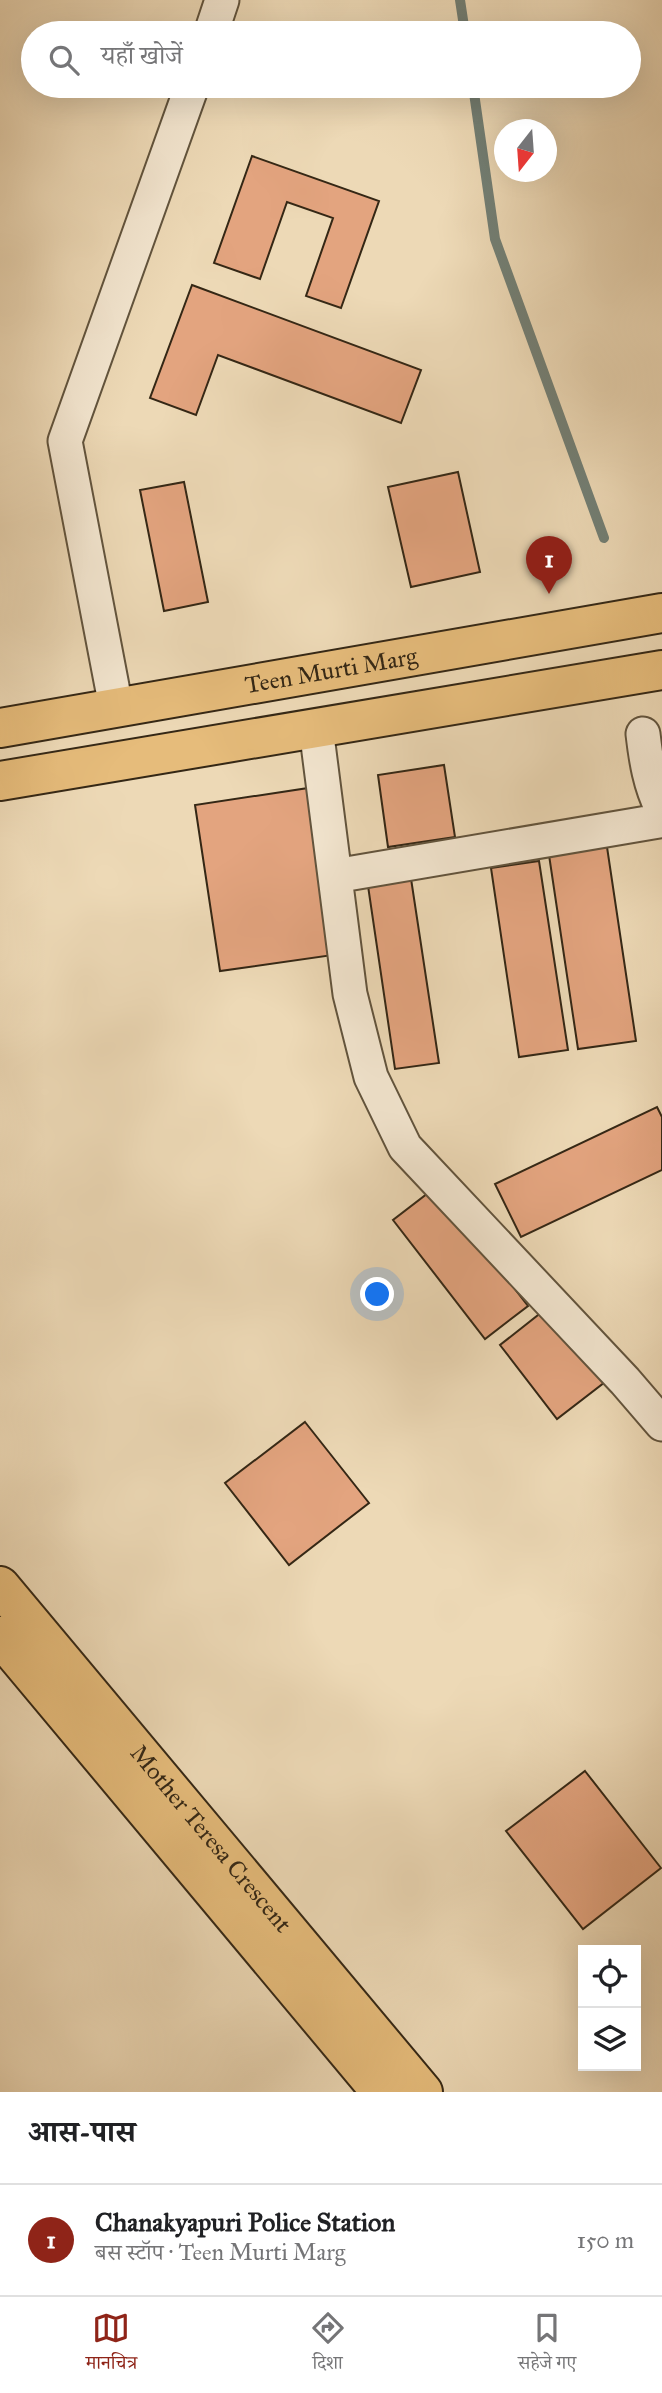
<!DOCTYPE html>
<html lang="hi">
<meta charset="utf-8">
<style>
body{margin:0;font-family:"IM FELL Great Primer","Noto Serif Devanagari",serif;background:#f2f2f2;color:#202124}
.controls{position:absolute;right:21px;bottom:21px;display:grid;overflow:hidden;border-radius:0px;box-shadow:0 7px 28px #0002}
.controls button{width:63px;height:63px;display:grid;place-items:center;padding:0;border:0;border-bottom:2px solid #e0e0e0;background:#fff;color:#202124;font:35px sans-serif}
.compass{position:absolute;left:494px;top:119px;width:63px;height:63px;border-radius:50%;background:#fff;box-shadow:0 7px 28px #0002;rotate:197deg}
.you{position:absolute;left:378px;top:1295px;width:24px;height:24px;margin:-18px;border:5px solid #fff;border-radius:50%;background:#1a73e8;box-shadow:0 0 0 10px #1a73e833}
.badge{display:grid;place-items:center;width:46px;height:46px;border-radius:50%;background:#8f2418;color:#fff;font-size:23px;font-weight:700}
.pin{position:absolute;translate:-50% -58px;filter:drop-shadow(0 2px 4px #0008)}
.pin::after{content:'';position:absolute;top:37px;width:24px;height:21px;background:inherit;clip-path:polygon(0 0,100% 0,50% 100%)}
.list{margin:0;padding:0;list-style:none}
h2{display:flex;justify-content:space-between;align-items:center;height:91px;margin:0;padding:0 28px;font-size:30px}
h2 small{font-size:23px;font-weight:400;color:#757577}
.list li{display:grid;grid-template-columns:46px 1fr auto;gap:21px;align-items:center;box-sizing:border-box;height:112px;padding:0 28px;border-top:2px solid #e0e0e0}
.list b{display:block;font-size:26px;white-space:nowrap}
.list p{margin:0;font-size:23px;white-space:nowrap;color:#757577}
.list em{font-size:23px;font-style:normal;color:#757577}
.icon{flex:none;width:38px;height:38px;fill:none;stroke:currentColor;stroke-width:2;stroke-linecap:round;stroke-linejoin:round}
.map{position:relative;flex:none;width:662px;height:2092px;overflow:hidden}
.search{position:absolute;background:#fff;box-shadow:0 7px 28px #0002;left:21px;right:21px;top:21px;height:77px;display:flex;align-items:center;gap:18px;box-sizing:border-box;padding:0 24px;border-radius:38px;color:#757577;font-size:26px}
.sheet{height:203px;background:#fff}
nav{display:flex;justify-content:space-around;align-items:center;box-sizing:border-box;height:98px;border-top:2px solid #e0e0e0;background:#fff;font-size:19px;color:#757577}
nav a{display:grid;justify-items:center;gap:4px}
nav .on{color:#8f2418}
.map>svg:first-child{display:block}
</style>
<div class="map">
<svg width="662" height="2092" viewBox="0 0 662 2092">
<rect width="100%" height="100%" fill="#edd9b6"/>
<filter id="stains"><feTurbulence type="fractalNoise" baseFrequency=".00286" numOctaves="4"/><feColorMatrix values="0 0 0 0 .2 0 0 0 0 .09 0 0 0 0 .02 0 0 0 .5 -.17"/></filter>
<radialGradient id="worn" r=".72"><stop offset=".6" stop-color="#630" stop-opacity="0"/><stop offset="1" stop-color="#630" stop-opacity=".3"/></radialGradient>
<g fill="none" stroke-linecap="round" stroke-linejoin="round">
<path stroke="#727f75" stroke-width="10" d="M460,0l5,33
M473,86l22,153 109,299"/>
</g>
<path fill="#e3a47f" stroke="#342715" stroke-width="2" d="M252,156l127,45 -38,107 -35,-12 27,-78 -46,-16 -27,77 -46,-16z
M192,285l229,85 -20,53 -183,-68 -22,60 -46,-17z
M458,472l22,100 -69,15 -23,-100z
M184,482l24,120 -44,9 -24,-121z
M444,765l11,72 -67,10 -10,-72z
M315,787l25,167 -120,17 -25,-166z
M607,847l29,194 -58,8 -29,-194z
M539,861l29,189 -49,7 -28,-189z
M410,872l29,191 -44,6 -28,-190z
M657,1107l5,10v53l-141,67 -26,-53z
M436,1187l92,119 -43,33 -92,-119z
M547,1308l58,74 -48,37 -57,-74z
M305,1422l64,81 -80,62 -64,-82z
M585,1771l76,97 -78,61 -77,-98z"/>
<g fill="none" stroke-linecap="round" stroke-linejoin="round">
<defs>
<path id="minor" d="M211,33l11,-33
M116,707l-51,-266 127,-355
M316,728l34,266 21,83 34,70 220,234 37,43
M643,734c3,26 7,51 19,75
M335,876l324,-55"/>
<g id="major">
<path id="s1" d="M0,728l662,-115"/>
<path d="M0,781l662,-111"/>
<path id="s2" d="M0,1586l423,506"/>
<path d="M0,1636l381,456"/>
</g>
</defs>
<use href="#minor" stroke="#62543d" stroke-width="37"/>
<use href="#major" stroke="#342715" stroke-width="42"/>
<use href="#minor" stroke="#f3e6d0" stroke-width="33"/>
<use href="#major" stroke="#e6bc7b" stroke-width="38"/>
</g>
<g text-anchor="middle" stroke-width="5" stroke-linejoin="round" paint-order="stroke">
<g font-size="24" fill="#342715" stroke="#f3e6d0">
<text dy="8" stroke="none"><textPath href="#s1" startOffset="336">Teen Murti Marg</textPath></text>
<text dy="8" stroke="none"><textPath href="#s2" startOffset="329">Mother Teresa Crescent</textPath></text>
</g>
</g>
<rect width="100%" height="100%" filter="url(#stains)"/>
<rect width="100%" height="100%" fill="url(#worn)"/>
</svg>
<div class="controls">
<button><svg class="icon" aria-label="locate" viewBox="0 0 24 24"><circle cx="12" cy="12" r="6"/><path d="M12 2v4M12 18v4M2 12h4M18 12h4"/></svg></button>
<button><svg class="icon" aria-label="layers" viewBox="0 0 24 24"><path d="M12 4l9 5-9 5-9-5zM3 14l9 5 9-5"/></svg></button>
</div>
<svg class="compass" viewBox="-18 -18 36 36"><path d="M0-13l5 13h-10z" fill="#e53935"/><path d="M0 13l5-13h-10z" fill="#757577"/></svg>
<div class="you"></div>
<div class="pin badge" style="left:549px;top:594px">1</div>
<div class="search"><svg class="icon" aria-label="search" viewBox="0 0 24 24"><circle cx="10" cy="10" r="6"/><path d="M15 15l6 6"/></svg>यहाँ खोजें</div>
</div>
<section class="sheet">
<h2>आस-पास<small></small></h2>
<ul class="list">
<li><span class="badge">1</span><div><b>Chanakyapuri Police Station</b><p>बस स्टॉप · Teen Murti Marg</p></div><em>150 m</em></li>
</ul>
</section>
<nav>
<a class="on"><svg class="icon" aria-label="map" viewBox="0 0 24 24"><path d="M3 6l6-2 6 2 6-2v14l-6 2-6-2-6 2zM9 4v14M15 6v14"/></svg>मानचित्र</a>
<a><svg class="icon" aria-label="directions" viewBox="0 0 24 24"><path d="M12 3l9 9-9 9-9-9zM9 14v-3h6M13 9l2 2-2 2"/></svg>दिशा</a>
<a><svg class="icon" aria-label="saved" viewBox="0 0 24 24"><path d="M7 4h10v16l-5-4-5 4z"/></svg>सहेजे गए</a>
</nav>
